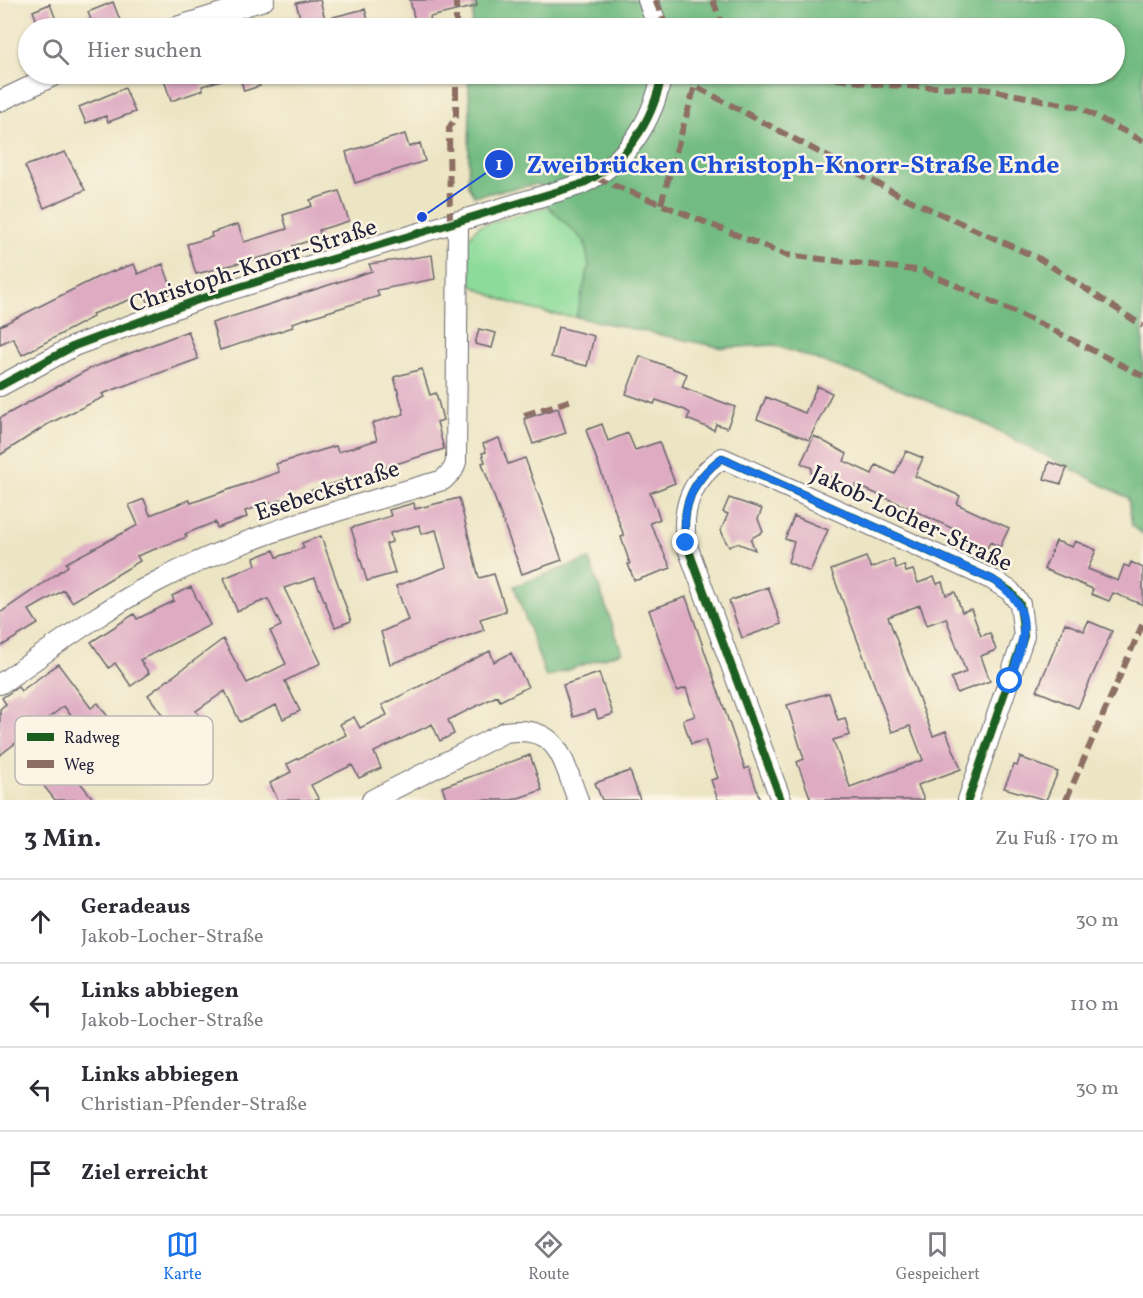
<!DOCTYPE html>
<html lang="de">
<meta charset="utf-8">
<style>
body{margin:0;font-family:Vollkorn,serif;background:#f7f7f7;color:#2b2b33}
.stop{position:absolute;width:18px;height:18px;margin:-14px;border:4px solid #1a73e8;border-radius:50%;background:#fff}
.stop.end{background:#1a73e8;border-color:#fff;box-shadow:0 2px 6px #0008}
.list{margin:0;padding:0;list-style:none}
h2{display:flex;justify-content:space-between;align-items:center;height:78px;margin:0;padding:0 24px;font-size:26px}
h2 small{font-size:20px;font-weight:400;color:#7c7c81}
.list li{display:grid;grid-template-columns:39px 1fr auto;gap:18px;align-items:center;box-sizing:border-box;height:84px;padding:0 24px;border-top:2px solid #e1e1e2}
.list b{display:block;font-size:22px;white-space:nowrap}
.list p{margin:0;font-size:20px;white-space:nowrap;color:#7c7c81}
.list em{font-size:20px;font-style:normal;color:#7c7c81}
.icon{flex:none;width:33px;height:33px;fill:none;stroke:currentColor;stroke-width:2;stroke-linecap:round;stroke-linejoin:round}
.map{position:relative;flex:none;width:1143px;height:800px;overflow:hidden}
.search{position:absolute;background:#fff;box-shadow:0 2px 4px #0004;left:18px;right:18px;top:18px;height:66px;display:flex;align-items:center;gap:15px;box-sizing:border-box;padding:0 21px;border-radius:33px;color:#7c7c81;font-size:22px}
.sheet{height:414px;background:#fff}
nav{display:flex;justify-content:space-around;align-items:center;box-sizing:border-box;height:84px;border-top:2px solid #e1e1e2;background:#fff;font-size:16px;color:#7c7c81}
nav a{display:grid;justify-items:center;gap:3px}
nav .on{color:#1a73e8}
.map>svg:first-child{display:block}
</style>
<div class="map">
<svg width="1143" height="800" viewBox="0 0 1143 800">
<rect width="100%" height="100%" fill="#fcf5e5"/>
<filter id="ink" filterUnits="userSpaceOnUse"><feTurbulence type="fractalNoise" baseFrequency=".0167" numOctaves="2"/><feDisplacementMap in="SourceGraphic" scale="12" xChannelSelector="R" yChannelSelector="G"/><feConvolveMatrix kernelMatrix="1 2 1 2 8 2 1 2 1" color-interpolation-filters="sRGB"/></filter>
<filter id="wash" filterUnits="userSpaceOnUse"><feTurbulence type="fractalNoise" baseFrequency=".008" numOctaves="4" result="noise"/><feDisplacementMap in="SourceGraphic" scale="24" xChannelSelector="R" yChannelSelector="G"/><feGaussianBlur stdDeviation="1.35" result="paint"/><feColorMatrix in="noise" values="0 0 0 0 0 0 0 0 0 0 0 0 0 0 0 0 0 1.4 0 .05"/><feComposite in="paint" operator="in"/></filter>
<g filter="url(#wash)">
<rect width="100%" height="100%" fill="#ece5c4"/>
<path fill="#8ddb9a" stroke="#587e6a" stroke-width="1.5" d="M548,206l37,36 4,24 -13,51c-36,-3 -74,-15 -105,-32l-4,-46 12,-13z"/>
<path fill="#72bb82" stroke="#4a6e5e" stroke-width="1.5" d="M474,0h669v534l-11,-8 -4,-28 -150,-77 -97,-39 -107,-37 -51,3 -147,-31 13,-51 -4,-24 -37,-36 -5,-18 -5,-4 -64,12 -6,-10 2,-75 -2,-37h646v-46h-642z
M589,559l33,93 -76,25 -32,-91z"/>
<g id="blocks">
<path fill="#deabc3" d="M310,0h10l5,19 40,-10 5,19h-67l-7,-25z
M410,0h66l1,6 -47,11 1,5 -15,4z
M113,2l10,26h-29l-6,-16z
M50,4l6,16 -17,7 -6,-16z
M162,74h68l1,3 -29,9 1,4 -32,11z
M239,74h17l4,12 -16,5z
M125,88l10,24 -27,10 -2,-6 -20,7 -7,-16z
M405,134l4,13 11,-4 5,18 -70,22 -9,-31z
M65,152l20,38 -41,18 -19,-42z
M339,191l10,30 -30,9 2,7 -28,9 1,3 -98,25 -9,-30 25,-7 -1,-4 27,-9 6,18 43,-13 -4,-14 29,-9 -2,-6z
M432,255l3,24 -58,11 2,6 -87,27 1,4 -73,23 -8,-27 160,-52 -3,-7z
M134,264l4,10 25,-10 10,28 -25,10 -3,-8 -53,20 1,3 -71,38 -9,-17 -13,6v-18l100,-50z
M558,327l36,9 -7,30 -36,-9z
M479,329l17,4 -4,15 -17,-4z
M188,331l10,28 -96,35 2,3 -56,27 -48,31v-37l89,-49z
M640,356l47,18 -5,13 53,20 -8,21 -11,-4 -2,6 -27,-11 3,-6 -5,-3 -29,-10 -2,4 -28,-10z
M422,369l8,26 6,-2 7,27 -6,2 7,27 -199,62 2,6 -30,11 -2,-6 -30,12 2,3 -50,19 3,5 -68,41 -8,-12 -35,20 9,14 -38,23v-34l68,-47 -2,-3 72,-38 -9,-20 15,-6 6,16 39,-15 2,3 88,-31 -3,-8 60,-18 2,6 39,-12 -5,-17 32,-9 -10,-37z
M817,386l15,7 -23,47 -52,-21 9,-22 39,16z
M558,408l8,25 -33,11 -9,-25z
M602,424l6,17 20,-8 7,17 24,-8 16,41 -25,10 10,26 -10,4 21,45 -34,12h-3l-6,-16h2l-9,-27 3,-1 -38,-106z
M814,436l33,18 -3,7 28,13 4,-9 19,9 11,-23 17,7 -8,18 45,20 -3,8 52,24 -9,19 -10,-5 -4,9 -29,-13 3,-6 -51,-24 -53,-23 -2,3 -26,-12 -2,3 -15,-7 1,-4 -11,-5z
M499,438l9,26 17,-6 37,102 -40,14 -40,-111 3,-1 -3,-9 4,-1 -3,-8z
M1049,462l18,6 -6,16 -17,-5z
M459,498l20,80 15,-4 12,37 -26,8 4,11 -94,34 -9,-32 27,-12 -12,-34 50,-19 -10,-37 -15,4 -2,-9 -29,8 2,9 -6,2 9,29 -28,8 -16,-53 40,-12 -2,-6 25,-7 1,6z
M729,498l33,11 -4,10 5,13 -10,5 -2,3 4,10 -18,-7 -8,4 -5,-9 -3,-8 7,-16 -5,-2z
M794,516l34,14 -18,42 -22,-10 6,-20 -9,-3z
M321,536l30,85 -16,6 -20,-49 -31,10 37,75 -36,18 15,30 -17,8 -7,-14 -36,17 -15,-31 -29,20 13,18 -29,22 7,10 -14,10 -9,-12 -28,20 -26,-36 -13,9 -33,-46 -64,49v-46l6,-5 -4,-6 16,-11 3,4 37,-27 33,44 7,-5 23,32 -4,2 10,-7 9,13 31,-22 -19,-26 75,-56 24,44 39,-19 -16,-33 11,-5 -13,-27 -31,12 -13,-33 32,-13 -2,-7 20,-8 3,7 27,-9 -2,-5z
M1056,541l16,6 3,-6 21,9 -8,19 30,12 6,-16 5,2 2,-5 12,6v37l-30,-12 -4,8 -18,-7 2,-5 -49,-20z
M866,557l5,11 22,-9 3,9 8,-3 2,7 7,-2 5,13 16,-6 3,7 5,-2 4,13 9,-3 7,20 9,-3 10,27 9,-3 6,17 -15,6 9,25 -33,12 -6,-15 15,-6 -20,-54 -19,7 -7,-20 -32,12 45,119 13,-5 15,38 -43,16 6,15h-113l-14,-38 7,-3 -17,-54 42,-12 9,27 7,-2 5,17 -17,5 17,47 73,-27 -13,-34 -18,6 -61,-162z
M191,587l19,38 -70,35 9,13 -18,13 -16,-23 -6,5 -18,-26 43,-28 3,5 37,-18 -2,-5z
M768,587l13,37 -39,14 -13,-37z
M686,597l59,172 4,-2 11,33h-42l-7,-20 7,-2 -13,-38 -14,4 -8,-24 12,-4 -9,-28 -9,3 -28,-81z
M1088,621l24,10 -34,77 -41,-17 28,-68 19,8z
M490,651l4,11 17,-9 17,34 -28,14 -3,-5 -49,24 6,14 -14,7 -8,-17 -58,28 7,16 -22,10 -7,-13 -41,20 8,15h-41l-8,-17 21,-11 -4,-8 59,-29 -6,-11 14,-7 6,11 27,-13 -5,-10z
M599,673l14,41 -15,5 -3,-9 -22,7 -10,-32z
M58,753l13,18 23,29h-39l-16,-20 12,-9 -6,-8z
M530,755l12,35 -30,10h-65l-5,-13z
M1020,757l38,15 -12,28 -42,-12 10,-23 3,1z
M630,771l10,29h-38l-7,-17z"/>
</g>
</g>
<g filter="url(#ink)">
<use href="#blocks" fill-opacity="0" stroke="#69666b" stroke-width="1.5"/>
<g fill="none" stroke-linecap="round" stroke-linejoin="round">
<defs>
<path id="minor" d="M648,0l10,28
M173,28l91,-28
M0,101l57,-27
M0,386l74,-40 129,-48 376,-113c46,-20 74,-63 83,-111
M0,684c51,-35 101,-73 156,-102 90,-47 190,-74 287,-102l10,-10 3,-8 2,-241
M372,800l133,-68c54,-8 57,27 73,68
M781,800l-95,-257c-5,-37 6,-63 36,-85l271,122 17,11 10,13 4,32 -56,164"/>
</defs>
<use href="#minor" stroke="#69666b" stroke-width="22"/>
<use href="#minor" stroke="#fff" stroke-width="20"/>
<path stroke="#8d6e63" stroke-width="6" stroke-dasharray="12 6" stroke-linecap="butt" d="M655,0l12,28
M713,0l10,28
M456,28v-28
M686,74l9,12 208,111 137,62 103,67
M800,74l83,11 102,4 93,18 65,34
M596,178l190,77 138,16 121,55 98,50
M661,204l34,-118
M450,223l-1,-95 7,-11v-43
M524,415l48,-15
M1066,800l77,-177"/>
<defs>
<path id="cycleway" d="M0,386l74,-40 129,-48 376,-113c46,-20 74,-63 83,-111
M781,800l-95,-257c-5,-37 6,-63 36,-85l271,122 17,11 10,13 4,32 -56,164"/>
</defs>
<use href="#cycleway" stroke="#fcf5e5" stroke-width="11"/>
<use href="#cycleway" stroke="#1b5e20" stroke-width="8"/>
</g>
</g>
<g fill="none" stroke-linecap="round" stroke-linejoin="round" filter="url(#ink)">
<path stroke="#1a73e8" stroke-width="8" d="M686,543c-5,-37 6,-63 36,-85l271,122c45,29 31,58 17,101"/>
</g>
<g text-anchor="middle" stroke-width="5" stroke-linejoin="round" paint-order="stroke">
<g font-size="24" fill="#22223b" stroke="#fcf5e5">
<text transform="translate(253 265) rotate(-18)" y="8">Christoph-Knorr-Straße</text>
<text transform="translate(327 490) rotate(-18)" y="8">Esebeckstraße</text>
<text transform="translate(912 518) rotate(25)" y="8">Jakob-Locher-Straße</text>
</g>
</g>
<rect x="15" y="716" width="198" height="69" rx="9" fill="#fcf5e5" stroke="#bbb6b2" stroke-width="1.5"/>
<rect x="27" y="733" width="27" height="8" fill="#1b5e20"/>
<rect x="27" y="760" width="27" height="8" fill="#8d6e63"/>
<g font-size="16" fill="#22223b">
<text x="64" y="743">Radweg</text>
<text x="64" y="770">Weg</text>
</g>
<path fill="none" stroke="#1d4ed8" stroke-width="2" d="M422 217L499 164"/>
<g fill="#1d4ed8" stroke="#fcf5e5" stroke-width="2">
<circle cx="422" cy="217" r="6"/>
<circle cx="499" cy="164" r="15"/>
</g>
<g font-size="18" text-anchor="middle" font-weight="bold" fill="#fff">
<text x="499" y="170">1</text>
</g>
<g font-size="26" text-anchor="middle" font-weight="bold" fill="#1d4ed8" stroke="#fcf5e5" stroke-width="5" stroke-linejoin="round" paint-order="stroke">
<text x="793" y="173">Zweibrücken Christoph-Knorr-Straße Ende</text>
</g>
</svg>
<div class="stop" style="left:1010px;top:681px"></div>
<div class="stop end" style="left:686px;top:543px"></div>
<div class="search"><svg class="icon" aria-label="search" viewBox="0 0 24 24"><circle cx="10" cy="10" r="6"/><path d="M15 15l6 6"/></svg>Hier suchen</div>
</div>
<section class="sheet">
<h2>3 Min.<small>Zu Fuß · 170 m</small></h2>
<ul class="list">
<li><svg class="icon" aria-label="ahead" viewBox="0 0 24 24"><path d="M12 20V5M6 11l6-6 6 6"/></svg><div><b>Geradeaus</b><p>Jakob-Locher-Straße</p></div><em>30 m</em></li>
<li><svg class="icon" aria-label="left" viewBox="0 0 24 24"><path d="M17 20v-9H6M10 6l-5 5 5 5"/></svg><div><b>Links abbiegen</b><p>Jakob-Locher-Straße</p></div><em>110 m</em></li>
<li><svg class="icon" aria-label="left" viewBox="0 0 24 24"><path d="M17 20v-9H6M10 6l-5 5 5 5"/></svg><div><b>Links abbiegen</b><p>Christian-Pfender-Straße</p></div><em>30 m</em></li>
<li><svg class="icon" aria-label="arrive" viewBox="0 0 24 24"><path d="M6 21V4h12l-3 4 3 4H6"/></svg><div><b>Ziel erreicht</b></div></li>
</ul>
</section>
<nav>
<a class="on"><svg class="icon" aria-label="map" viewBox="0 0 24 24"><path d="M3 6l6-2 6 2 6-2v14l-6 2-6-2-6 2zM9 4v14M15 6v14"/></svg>Karte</a>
<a><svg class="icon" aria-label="directions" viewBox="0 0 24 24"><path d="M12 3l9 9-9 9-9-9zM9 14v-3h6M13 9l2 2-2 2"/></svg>Route</a>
<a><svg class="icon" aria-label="saved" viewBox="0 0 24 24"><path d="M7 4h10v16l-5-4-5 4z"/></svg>Gespeichert</a>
</nav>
